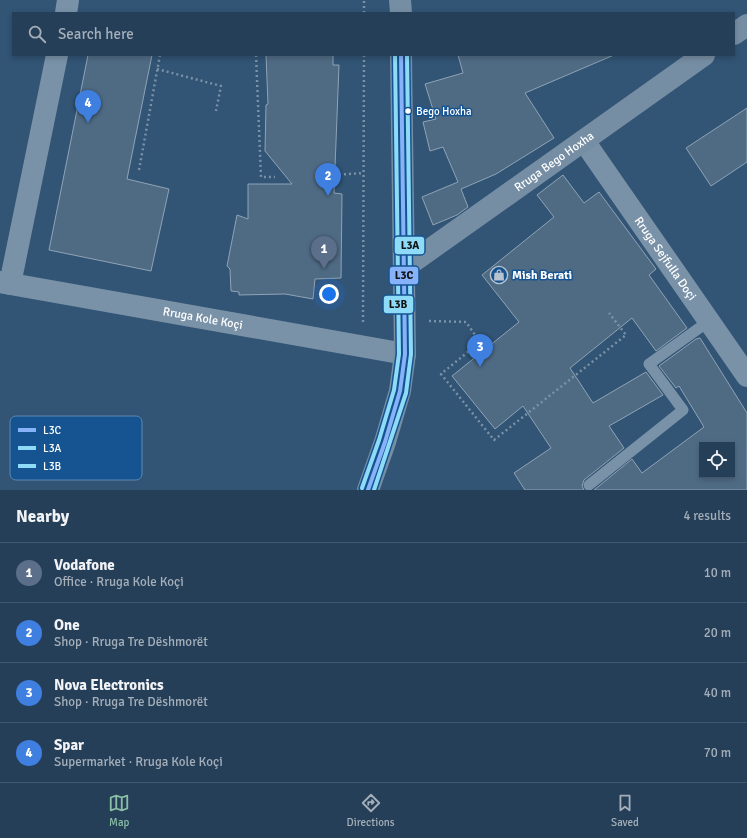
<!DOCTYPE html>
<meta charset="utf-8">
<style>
body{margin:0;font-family:Signika,sans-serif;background:#2e465e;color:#f1f3f6}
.controls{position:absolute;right:12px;bottom:12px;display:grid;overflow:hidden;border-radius:0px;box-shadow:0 2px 6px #0003}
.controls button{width:36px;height:36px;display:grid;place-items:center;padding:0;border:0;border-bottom:1px solid #42586e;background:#263f58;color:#f1f3f6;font:20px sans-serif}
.you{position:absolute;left:329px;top:294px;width:14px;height:14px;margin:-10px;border:3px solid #fff;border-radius:50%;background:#1a73e8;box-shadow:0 0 0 6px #1a73e833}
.badge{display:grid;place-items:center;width:26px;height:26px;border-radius:50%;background:#8abfa5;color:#fff;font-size:13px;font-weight:700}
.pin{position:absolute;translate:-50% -33px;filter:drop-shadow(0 1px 2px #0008)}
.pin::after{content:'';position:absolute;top:21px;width:14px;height:12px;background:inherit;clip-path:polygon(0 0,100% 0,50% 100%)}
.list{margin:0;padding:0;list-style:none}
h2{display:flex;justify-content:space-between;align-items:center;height:52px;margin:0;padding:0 16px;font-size:17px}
h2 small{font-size:13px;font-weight:400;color:#a4afba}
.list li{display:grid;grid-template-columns:26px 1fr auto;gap:12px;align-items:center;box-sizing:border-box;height:60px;padding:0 16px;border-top:1px solid #42586e}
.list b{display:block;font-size:15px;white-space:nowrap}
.list p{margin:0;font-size:13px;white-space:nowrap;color:#a4afba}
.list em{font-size:13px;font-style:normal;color:#a4afba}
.icon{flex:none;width:22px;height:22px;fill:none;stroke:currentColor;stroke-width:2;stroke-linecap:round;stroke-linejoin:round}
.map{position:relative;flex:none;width:747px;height:490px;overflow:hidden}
.search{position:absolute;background:#263f58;box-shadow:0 2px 6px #0003;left:12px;right:12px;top:12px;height:44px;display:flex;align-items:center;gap:10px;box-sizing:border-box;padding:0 14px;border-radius:0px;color:#a4afba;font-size:15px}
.sheet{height:292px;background:#263f58}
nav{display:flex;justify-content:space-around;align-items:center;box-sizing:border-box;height:56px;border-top:1px solid #42586e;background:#263f58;font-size:11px;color:#a4afba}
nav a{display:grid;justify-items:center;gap:2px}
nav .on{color:#8abfa5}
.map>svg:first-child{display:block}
</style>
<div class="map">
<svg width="747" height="490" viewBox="0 0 747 490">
<rect width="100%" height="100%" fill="#325475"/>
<path fill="#4f6b84" stroke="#8fa3b6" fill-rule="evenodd" d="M88,55h64l-25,124 42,10 -18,82 -102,-21z
M266,55h67v10h6l-5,128 8,1 -1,84 -26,1 -2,20 -28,-5 -46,1v-3l-8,-1 -1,-22 -3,-3 10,-51 11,4v-35h44l-27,-33 1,-46 2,-1z
M458,55h156l-89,38 29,45 -58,36 -35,15 7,18 -11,8 -24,10 -11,-28 36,-15 -15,-35 -13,4 -7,-29 13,-3 -11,-35 38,-11z
M747,108v54l-36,24 -25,-38z
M563,175l21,28 15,-11 57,77 -7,6 38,53 -31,23 -24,-33 -62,50 23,35 53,-31 17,23 -54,31 15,22 -40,32 -2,6 2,4h-59l-11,-17 37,-25 -28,-42 -28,23 -43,-53 67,-54 -37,-47 72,-58 -17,-22z
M700,338l47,75v77h-153l38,-31 10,14 62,-46 -25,-41 -3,2 -17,-22 37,-27zM702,445h30v30h-30z"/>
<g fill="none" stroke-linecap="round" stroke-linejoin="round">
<path stroke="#7a92a8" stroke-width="2.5" stroke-dasharray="2 3" stroke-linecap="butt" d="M364,13v-13
M256,55l5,122h14
M157,69l64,17 -5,25
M139,170l21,-115
M334,175l29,-2
M429,321l37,1 19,27
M363,322l1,-267
M480,342l-39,32 53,66 132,-105 -17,-22"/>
<path stroke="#7a92a8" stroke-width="11" d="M589,485l94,-75 -34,-46 60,-43"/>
<g stroke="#7a92a8" stroke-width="22">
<path d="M66,13l2,-13"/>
<path id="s1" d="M584,141l163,235"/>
<path id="s2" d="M0,282l405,72"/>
<path d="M10,284l47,-229"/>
</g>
<g stroke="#768ea4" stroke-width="22">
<path d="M400,0l1,13"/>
<path d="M734,34l13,-9"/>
<path id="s3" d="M404,268l300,-213"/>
<path d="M368,490l17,-48 15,-51 5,-37 -4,-299"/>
</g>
<defs>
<path id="bus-1" d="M368,490l17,-48 15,-51 5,-37 -4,-299"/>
<path id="bus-2" d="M374,490l32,-97 5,-39 -4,-299"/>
<path id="bus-3" d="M362,488l17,-48 15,-50 5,-36 -4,-299"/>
</defs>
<use href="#bus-1" stroke="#165491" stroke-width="7"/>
<use href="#bus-2" stroke="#165491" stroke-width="7"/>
<use href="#bus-3" stroke="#165491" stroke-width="7"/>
<use href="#bus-1" stroke="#86b2f9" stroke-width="4"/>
<use href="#bus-2" stroke="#8edbf8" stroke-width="4"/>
<use href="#bus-3" stroke="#8edbf8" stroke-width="4"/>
</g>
<defs>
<symbol id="shop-ring" viewBox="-11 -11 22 22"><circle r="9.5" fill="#165491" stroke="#b7c3cf" stroke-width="1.5"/><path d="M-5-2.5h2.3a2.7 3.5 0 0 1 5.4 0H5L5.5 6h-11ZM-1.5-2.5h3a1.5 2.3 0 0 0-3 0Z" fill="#b7c3cf"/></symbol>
</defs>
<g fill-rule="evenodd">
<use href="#shop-ring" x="489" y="265" width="20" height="20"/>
</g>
<circle fill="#fff" stroke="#165491" stroke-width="1.5" cx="408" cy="111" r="3.5"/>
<g text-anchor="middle" stroke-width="3" stroke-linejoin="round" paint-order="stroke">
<g font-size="11" fill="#fff" stroke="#165491" text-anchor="start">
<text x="416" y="115">Bego Hoxha</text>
</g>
<g font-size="12" fill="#fff" stroke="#165491">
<text dy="4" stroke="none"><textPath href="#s3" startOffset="184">Rruga Bego Hoxha</textPath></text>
<text dy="4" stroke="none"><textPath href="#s1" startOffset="143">Rruga Sejfulla Doçi</textPath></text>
<text dy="4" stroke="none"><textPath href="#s2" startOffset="206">Rruga Kole Koçi</textPath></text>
</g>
<g font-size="12" font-weight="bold" fill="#fff" stroke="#165491" text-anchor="start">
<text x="512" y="279">Mish Berati</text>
</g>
</g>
<rect x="10" y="416" width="132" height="64" rx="6" fill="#165491" stroke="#5c87b2" stroke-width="1"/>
<rect x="18" y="428" width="18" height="4" fill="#86b2f9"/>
<rect x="18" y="446" width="18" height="4" fill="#8edbf8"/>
<rect x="18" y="464" width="18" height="4" fill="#8edbf8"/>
<g font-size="11" fill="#fff">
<text x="43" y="434">L3C</text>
<text x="43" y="452">L3A</text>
<text x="43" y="470">L3B</text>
</g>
<g stroke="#165491" stroke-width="1.5">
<rect x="394" y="236" width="31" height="19" rx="4" fill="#8edbf8"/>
<rect x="389" y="266" width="30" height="19" rx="4" fill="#86b2f9"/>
<rect x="383" y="295" width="31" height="19" rx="4" fill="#8edbf8"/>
</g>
<g font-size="11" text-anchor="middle" font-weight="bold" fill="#111">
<text x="410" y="249">L3A</text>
<text x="404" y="279">L3C</text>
<text x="398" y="308">L3B</text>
</g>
</svg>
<div class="controls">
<button><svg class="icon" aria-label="locate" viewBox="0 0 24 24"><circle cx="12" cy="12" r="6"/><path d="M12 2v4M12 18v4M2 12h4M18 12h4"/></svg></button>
</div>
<div class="you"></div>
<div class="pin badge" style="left:324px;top:269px;background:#5c6f8a">1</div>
<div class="pin badge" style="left:328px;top:196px;background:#3f7fe0">2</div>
<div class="pin badge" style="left:480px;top:367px;background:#3f7fe0">3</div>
<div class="pin badge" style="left:88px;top:123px;background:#3f7fe0">4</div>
<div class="search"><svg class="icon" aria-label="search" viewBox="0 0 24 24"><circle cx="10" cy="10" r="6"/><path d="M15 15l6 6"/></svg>Search here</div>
</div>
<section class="sheet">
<h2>Nearby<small>4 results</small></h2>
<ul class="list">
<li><span class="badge" style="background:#5c6f8a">1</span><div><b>Vodafone</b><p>Office · Rruga Kole Koçi</p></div><em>10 m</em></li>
<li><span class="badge" style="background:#3f7fe0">2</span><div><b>One</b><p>Shop · Rruga Tre Dëshmorët</p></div><em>20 m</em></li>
<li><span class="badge" style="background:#3f7fe0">3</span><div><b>Nova Electronics</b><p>Shop · Rruga Tre Dëshmorët</p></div><em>40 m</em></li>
<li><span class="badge" style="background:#3f7fe0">4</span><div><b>Spar</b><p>Supermarket · Rruga Kole Koçi</p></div><em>70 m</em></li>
</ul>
</section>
<nav>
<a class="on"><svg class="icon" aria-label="map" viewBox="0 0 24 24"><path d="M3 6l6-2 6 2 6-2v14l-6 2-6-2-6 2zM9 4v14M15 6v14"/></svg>Map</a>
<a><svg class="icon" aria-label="directions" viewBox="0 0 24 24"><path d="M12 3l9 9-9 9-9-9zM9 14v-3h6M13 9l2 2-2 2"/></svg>Directions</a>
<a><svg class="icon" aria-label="saved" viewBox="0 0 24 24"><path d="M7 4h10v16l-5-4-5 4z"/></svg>Saved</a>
</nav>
